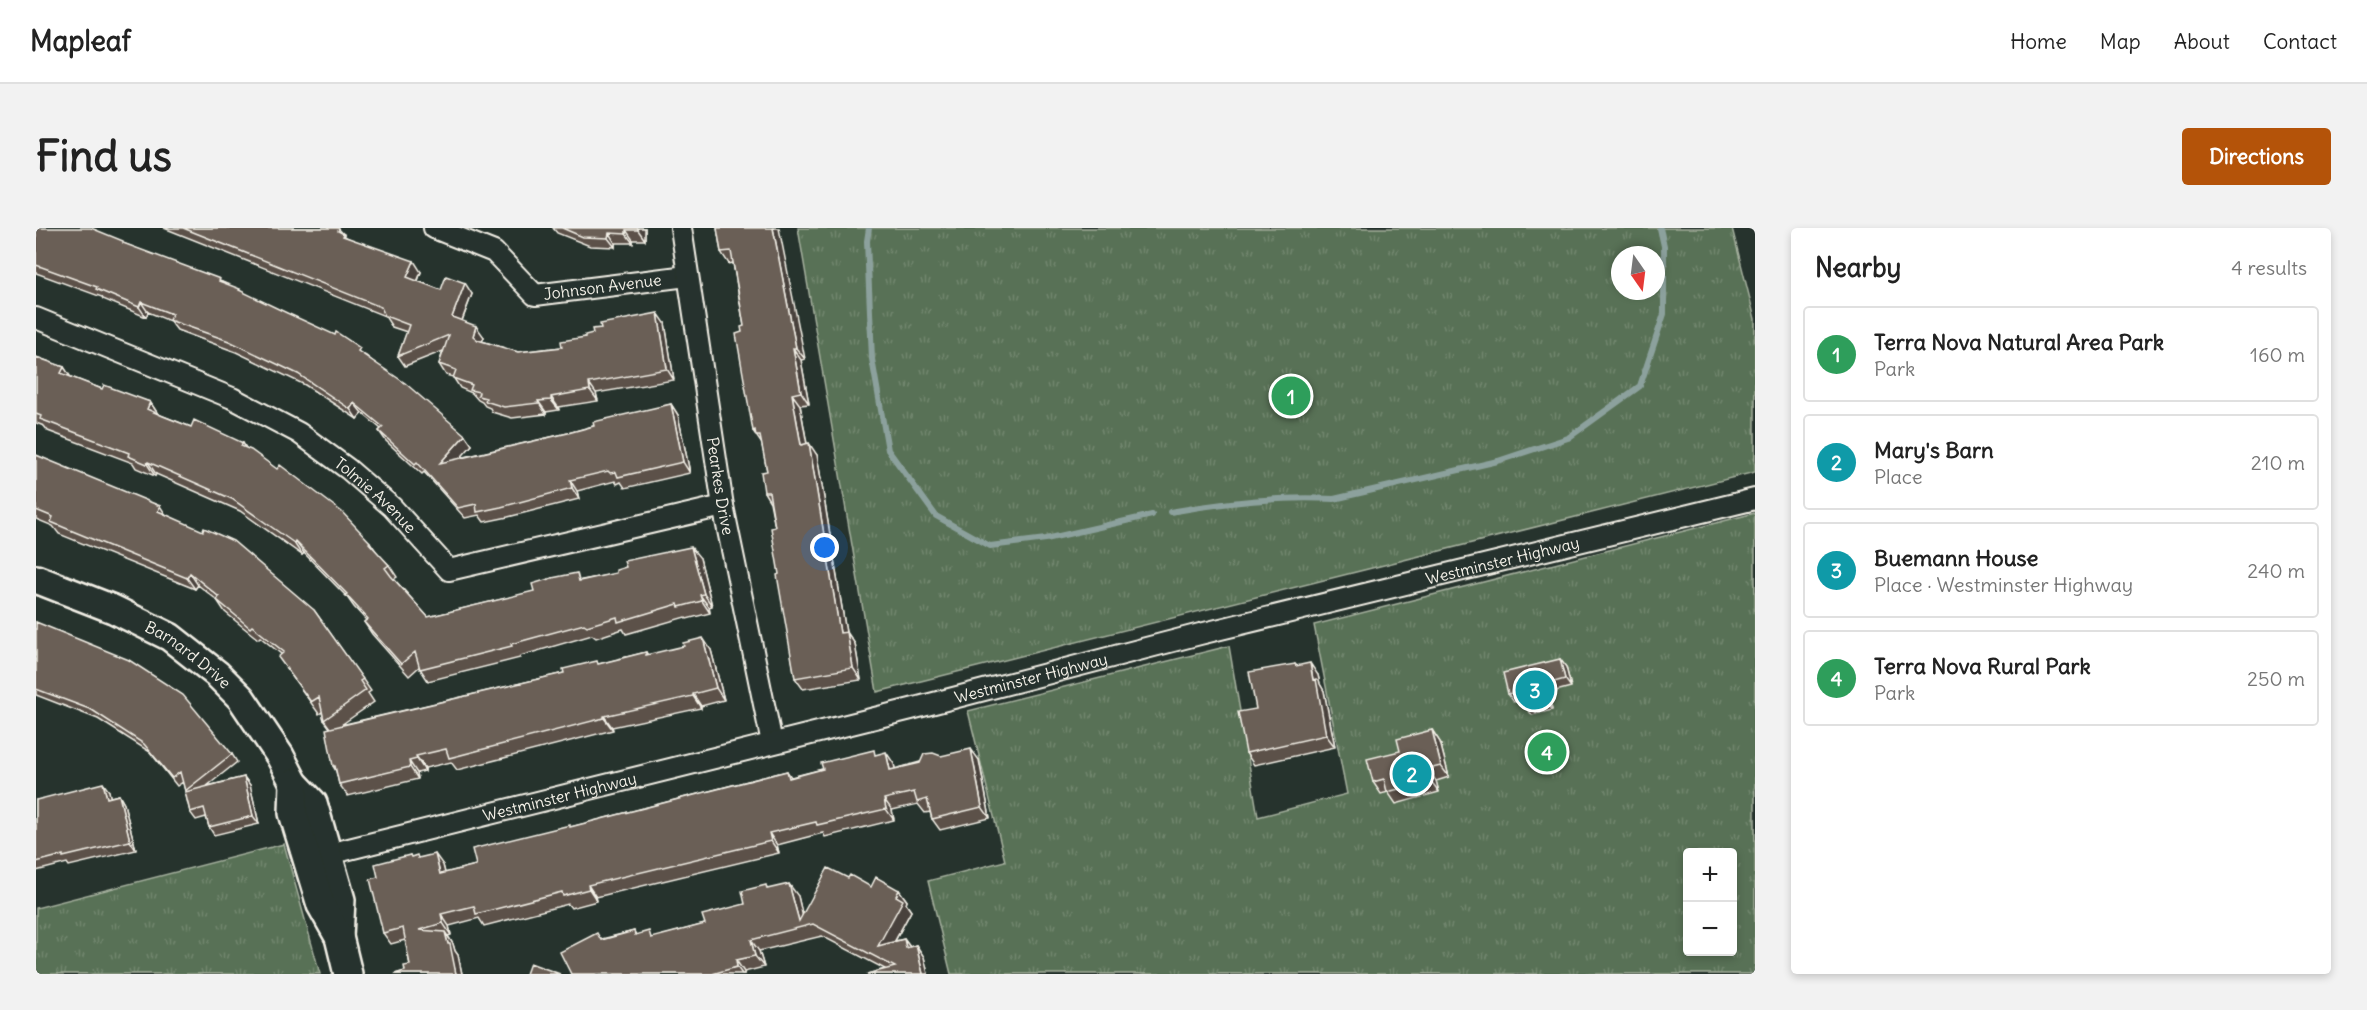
<!DOCTYPE html>
<meta charset="utf-8">
<style>
body{margin:0;font-family:Delius,sans-serif;background:#f2f2f2;color:#222}
.controls{position:absolute;right:18px;bottom:18px;display:grid;overflow:hidden;border-radius:6px;box-shadow:0 3px 9px #0003}
.controls button{width:54px;height:54px;display:grid;place-items:center;padding:0;border:0;border-bottom:2px solid #e0e0e0;background:#fff;color:#222;font:30px sans-serif}
.compass{position:absolute;left:1575px;top:18px;width:54px;height:54px;border-radius:50%;background:#fff;box-shadow:0 3px 9px #0003;rotate:166deg}
.you{position:absolute;left:789px;top:320px;width:21px;height:21px;margin:-15px;border:4px solid #fff;border-radius:50%;background:#1a73e8;box-shadow:0 0 0 9px #1a73e833}
.badge{display:grid;place-items:center;width:39px;height:39px;border-radius:50%;background:#b45309;color:#fff;font-size:20px;font-weight:700}
.pin{position:absolute;translate:-50% -50%;border:3px solid #fff;box-shadow:0 2px 6px #0006}
.list{margin:0;padding:0;list-style:none}
h2{display:flex;justify-content:space-between;align-items:center;height:78px;margin:0;padding:0 24px;font-size:26px}
h2 small{font-size:20px;font-weight:400;color:#767676}
.list li{display:grid;grid-template-columns:39px 1fr auto;gap:18px;align-items:center;box-sizing:border-box;height:96px;margin:0 12px 12px;padding:0 12px;border:2px solid #e0e0e0;border-radius:6px}
.list b{display:block;font-size:22px;white-space:nowrap}
.list p{margin:0;font-size:20px;white-space:nowrap;color:#767676}
.list em{font-size:20px;font-style:normal;color:#767676}
.map{position:relative;flex:none;width:1719px;height:746px;overflow:hidden;border-radius:6px}
header{display:flex;align-items:center;gap:36px;box-sizing:border-box;height:84px;padding:0 30px;background:#fff;border-bottom:2px solid #e0e0e0}
header strong{font-size:28px}
nav{display:flex;gap:33px;margin-inline-start:auto;font-size:21px}
.intro{display:flex;align-items:center;justify-content:space-between;box-sizing:border-box;height:144px;padding:0 36px}
h1{margin:0;font-size:42px}
.button{padding:15px 27px;border-radius:6px;background:#b45309;color:#fff;font-size:21px;font-weight:700}
main{display:flex;gap:36px;padding:0 36px}
aside{flex:1;background:#fff;border-radius:6px;box-shadow:0 3px 9px #0003}
.map>svg:first-child{display:block}
</style>
<header>
<strong>Mapleaf</strong>
<nav><a>Home</a><a>Map</a><a>About</a><a>Contact</a></nav>
</header>
<div class="intro"><h1>Find us</h1><a class="button">Directions</a></div>
<main>
<div class="map">
<svg width="1719" height="746" viewBox="0 0 1719 746">
<defs>
<pattern id="park-tufts" width="24" height="20" patternUnits="userSpaceOnUse" patternTransform="scale(1.5)"><rect width="24" height="20" fill="#587156"/><path d="M3 7l-1-3M5 7V3M7 7l1-3M15 17l-1-3M17 17v-4M19 17l1-3" fill="none" stroke="#71866e"/></pattern>
</defs>
<rect width="100%" height="100%" fill="#26332d"/>
<filter id="ink" filterUnits="userSpaceOnUse"><feTurbulence type="fractalNoise" baseFrequency=".0167" numOctaves="2"/><feDisplacementMap in="SourceGraphic" scale="12" xChannelSelector="R" yChannelSelector="G"/><feConvolveMatrix kernelMatrix="1 2 1 2 8 2 1 2 1" color-interpolation-filters="sRGB"/></filter>
<g filter="url(#ink)">
<path fill="url(#park-tufts)" stroke="#a6b19f" stroke-width="1.5" fill-rule="evenodd" d="M762,0h934l23,91v153l-878,220zM1584,27h36v36h-36z
M1719,285v461h-804l-23,-93 77,-20 -37,-150 261,-65 29,171 89,-23 -33,-169zM1652,624h44v100h-44z
M248,616l36,130h-284v-66z"/>
<g fill="none" stroke-linecap="round" stroke-linejoin="round">
<path stroke="#8ca19d" stroke-width="6" d="M833,0l-2,13 5,118 16,91 48,66 54,30 56,-7 106,-24
M1134,284c54,-10 109,-16 164,-13l164,-38 70,-23 72,-52 24,-72v-68l-4,-18"/>
<defs>
<g id="street">
<path id="s1" d="M398,0l60,24 41,43 152,-19"/>
<path id="s2" d="M645,0l42,278 49,237"/>
<path id="s3" d="M0,90l196,80 67,35 49,36 44,38 57,63 274,-64"/>
<path id="s4" d="M281,629l594,-148 289,-75 555,-135"/>
</g>
<g id="secondary">
<path id="s5" d="M0,351l77,30 57,28 47,37 24,24 39,58 14,27 19,20 28,97 -2,37"/>
<path d="M258,555l-1,30 28,92 18,32 9,37"/>
</g>
</defs>
<use href="#street" stroke="#f4f1e8" stroke-width="24"/>
<use href="#secondary" stroke="#f4f1e8" stroke-width="32"/>
<use href="#street" stroke="#26332d" stroke-width="20"/>
<use href="#secondary" stroke="#26332d" stroke-width="27"/>
</g>
<path fill="#5b514a" stroke="#f4f1e8" stroke-width="1.5" d="M0,0l89,16 97,38 144,74 106,89 -12,13 108,-25 103,-29 7,11 12,58 -65,15 -4,-6 -4,2 -2,-3 -38,10 2,8 -71,18 -24,5 -5,-7 -14,3 -41,-46 -2,2 -36,-33 -7,-10 2,-2 -19,-16 -5,6 -52,-34 -69,-33 -59,-22 -7,-9 -22,-9 -2,5 -43,-18 -1,-2 -66,-24z
M128,0h174l8,9 75,35 -3,9 23,9 31,4 -10,27 22,16 -2,4 36,11 44,-5 103,-24 9,57 -78,13 2,8 -40,6 1,3 -13,2v2l-34,4 -20,-6 -2,-4 -5,-2 -3,-4 -4,-2 -6,-7 -12,-5 -7,-11 -7,-2 -7,-11 4,-13 -38,15 -7,-10 9,-24 -15,-5 -7,-11z
M517,0h92v12h-12v3h-18v4l-25,-1 -33,-13z
M681,0l88,131 -4,1 8,44 -9,1 7,39 10,11 29,177 9,12 6,36 -58,9 -8,-11 -16,-104 -4,-47 -5,-25 -6,-10 3,-21 -5,-27 -9,-13 -11,-99 2,-6 -11,-63 -4,1 -8,-12z
M0,129l28,10 6,10 32,12 48,13 8,12 33,13 52,16 3,5 124,94 8,12 11,11 8,12 -3,2 34,38 154,-37 118,-22 12,48 -3,1 1,6 -23,6 -2,-2 -59,17 -3,-5 -27,9 -4,-3 -72,21v2l-92,23 -9,-14 -10,9 -37,-42 -8,-12 2,-2 -12,-13 -7,-10 -43,-44 -2,2 -62,-44 -84,-37 -1,2 -19,-8 -3,-5 -85,-32 -4,-5 -8,-3z
M0,227l129,59 149,96 57,81 -3,2 6,9 -33,23 223,-52 82,-21 2,3 63,-5 13,50 -23,6v2l-89,19 1,3 -156,40 -6,-8 -26,6v3l-8,2 1,6 -70,17 -9,-12 -3,-13 -3,-5 -3,-38 -6,-8 -2,-8 -3,2 -33,-46 -5,-14 -21,-17 -2,2 -15,-12 -18,-15 -8,-12 -19,-15 -3,4 -136,-55 -6,-8 -17,-7z
M0,394l196,132 5,8 -30,24 37,-9 6,8 9,39 -45,11 -5,-8 -3,-10 -10,3 -6,-8 -7,-30 -6,4 -27,-34 -52,-33 -62,-24z
M1524,431l6,8 5,20 -23,6 4,17 -20,5 -6,-8 -2,-8 -10,3 -6,-8z
M1259,436l2,2 21,9 2,9 4,7 11,56 -81,18 -8,-12z
M1396,502l8,12 9,35 -13,4 3,11 -43,12 -8,-12 -7,2 -8,-12 27,-31z
M841,527l17,9 1,5 46,-13 38,4 11,58 -50,12 -8,-11 -2,-7 -5,1 -7,-9 -26,6 2,10 -69,17 -2,-4 -46,12 2,8 -183,44 1,4 -26,7 -3,-4 -84,22 -5,-8 -30,8 2,9 -3,1 5,8 2,7 3,4 4,19h-67l10,-3 5,-6 -5,-25 -14,4 -8,-11 -5,-56 32,-22 1,2 32,8 2,8 31,-8 95,-38 216,-56 4,6z
M73,563l1,6 9,-2 5,9 12,46 -67,16 -2,-3 -31,8v-71z
M812,650l23,9 28,3 8,11 -1,3 5,7 -16,30 9,-2 6,8 6,-2 8,12 4,17h-61l18,-5 -63,-33 -63,15 5,16 -20,5v2h-173l31,-35 32,-8 2,4 18,3 51,-14 40,-20 24,-15 29,7 4,18z"/>
<path fill="#4a423c" stroke="#f4f1e8" stroke-width="1.5" d="M602,0h7v12l-7,-10z
M737,0h6l26,131 -9,-11z
M590,2l7,10v3l-7,-9z
M573,5l6,10v4l-7,-9z
M378,33l7,11 -6,15 -8,-10z
M429,55l7,11 -13,34 -7,-11z
M105,74l7,10 -2,5 -7,-10z
M622,85l7,10 9,57 -7,-11z
M440,98l8,11 -4,10 -7,-11z
M757,120l8,12 8,44 -8,-12z
M28,139l8,12 -11,-6z
M553,155l7,10 2,8 -8,-11z
M756,166l8,11 9,51 -8,-11z
M515,169l7,10 1,3 -8,-10z
M502,173l8,11v2l-7,-11z
M114,174l8,12 -3,7 -8,-12z
M318,175l8,10 -5,6 -7,-10z
M635,176l7,11 12,58 -7,-11z
M429,207l7,10 -25,28 -7,-10z
M773,215l8,12 31,190 -8,-12z
M112,234l8,12 -1,2 -8,-12z
M534,252l7,11 2,8 -7,-11z
M124,278l8,12 -10,-7z
M259,313l9,12 -2,2 -8,-12z
M655,319l9,11 12,48 -8,-12z
M154,345l8,12 -3,4 -8,-11z
M664,367l9,12 1,6 -8,-12z
M811,404l8,12 6,36 -8,-12z
M667,410l8,12 13,50 -8,-12z
M1524,431l6,8 5,20 -6,-8z
M1274,435l8,12 2,9 4,7 11,56 -9,-12 -13,-55z
M1507,457l5,8 4,17 -5,-8z
M657,466l8,12v2l-8,-12z
M568,488l8,11 1,3 -9,-12z
M1396,502l8,12 9,35 -8,-11z
M935,521l8,11 11,58 -8,-11z
M850,524l8,12 4,18 -8,-12z
M380,528l9,12v3l-8,-12z
M373,533l8,12 1,6 -8,-12z
M1392,541l8,12 3,11 -8,-11z
M208,549l6,8 9,39 -6,-8z
M67,555l6,8 3,15 -5,-8z
M83,567l5,9 12,46 -6,-9z
M848,571l8,11 2,10 -8,-11z
M733,605l8,12 2,8 -8,-12z
M399,626l8,11 5,20 -8,-11z
M753,656l9,12 7,30 -6,-5z
M552,657l8,12 1,4 -8,-12z
M863,662l8,11 -1,3 5,7 -25,46 -8,-11 18,-50z
M405,686l8,12 2,9 -8,-12z
M409,704l8,12 2,7 3,4 4,19h-6z
M868,711l8,11 -6,-2z
M715,712l8,11 5,16 -9,-11z
M880,717l8,12 4,17h-5z
M700,732l8,12v2h-2l-5,-7z"/>
<path fill="#6a5e56" stroke="#f4f1e8" stroke-width="1.5" d="M0,0h55l32,13v2l97,36 -1,2 21,8 -1,1 48,23 48,22 1,-3 24,16 -2,3 47,32 60,52 -25,28 128,-30 26,-7 -1,-4 78,-18 12,58 -65,15 -2,-5 -6,1 -2,-2 -38,9 2,8 -71,19 -24,5 -1,-8 -18,4 -41,-46 -2,2 -36,-33 4,-4 -29,-24 -4,6 -52,-35 -69,-33 -60,-21 3,-6 -31,-12 -2,5 -43,-18 1,-2 -61,-22z
M147,0h155l1,1 -1,2 6,3 -1,2 71,25 -7,16 34,13 5,-14 19,7 -13,34 24,9 -3,10 5,4 40,12 44,-5 -1,-6 24,-4v-2l8,-2 -1,-4 9,-1 -1,-4 58,-11 9,56 -78,14 1,7 -39,7v3l-13,1 1,2 -35,4 -19,-6 1,-3 -8,-2 1,-4 -9,-2 2,-5 -19,-7 3,-8 -17,-6 10,-29 -51,21 11,-31 -24,-9 -4,-9z
M526,0h76v2h-12v4l-17,-1 -1,5 -25,-1z
M681,0h56l23,120h-3l8,44 -9,2 9,51 8,-2 31,190 7,-1 6,36 -58,10 -18,-103 2,-1 -8,-46 4,-1 -6,-35h-5l-3,-20 6,-1 -7,-35h-4l-1,-6 -2,1 -17,-97 6,-2 -1,-5 3,-1 -5,-30 -8,-45 -10,1z
M0,129l28,10 -3,6 41,16 2,-4 46,17 -3,7 16,7 28,11 3,-7 49,23 -2,3 10,4 26,19 3,-4 62,47 28,30 -1,1 20,22 -4,3 6,8 37,41 106,-26 -2,-7 20,-6 25,-5 2,8 37,-8v-3l10,-3 -2,-6 67,-14 13,47 -4,1 2,6 -23,6 -1,-3 -60,18 -1,-5 -30,9 -3,-2 -73,20 1,2 -92,23 -5,-17 -14,12 -37,-42 4,-3 -22,-24 1,-1 -52,-53 -1,2 -62,-44 -84,-37 -1,2 -19,-8 1,-3 -89,-34 1,-3 -5,-2z
M0,227l124,51 -2,5 45,20 1,-3 29,13 81,69 49,69 -3,2 6,9 -42,30 -5,-23 -8,5 -33,-45 6,-5 -32,-26 -2,2 -15,-13 -18,-15 2,-3 -29,-24 -3,5 -117,-48 -19,-8 2,-5 -17,-7z
M0,394l93,38 54,35 49,59 -47,37 -5,-19 -8,6 -28,-34 -52,-34 -56,-21z
M667,410l13,50 -23,6v2l-89,20v2l-155,40 -3,-9 -30,7 1,3 -8,2 1,6 -71,17 -4,-18h-2l-7,-37 238,-56 -1,-4 34,-8 1,3 48,-12v3l38,-9 -1,-3z
M1524,431l5,20 -22,6 4,17 -21,5 -4,-17 -14,4 -5,-21z
M1274,435l3,17 3,-1 10,56 -80,18 -8,-41 18,-3 -7,-37 46,-8 1,2z
M1396,502l9,36 -13,3 3,12 -44,11 -3,-13 -11,3 -6,-23 33,-8 -3,-12z
M935,521l11,58 -50,12 -5,-20 -10,3 -3,-10 -30,7 2,10 -69,16 -1,-3 -47,11 2,8 -183,44 1,4 -26,7 -1,-4 -86,22 -2,-8 -33,8 2,9 -24,7 26,2 3,12h2l6,30h-61l10,-3 -1,-5 6,-1 -7,-37 -20,5 -13,-54 8,-2 -3,-13 35,-9 1,2 6,-2 1,3 17,-4 5,20 36,-9 -4,-16 98,-24v2l217,-56 2,7 34,-9 -2,-6 53,-13 1,5 11,-3 4,18 30,-7 4,-9 9,-1 8,3z
M208,549l9,39 -44,11 -5,-19 -14,4 -5,-20z
M67,555l4,15 12,-3 11,46 -67,16v-2l-27,7v-62z
M792,640l20,10 2,-3 21,12 5,-10 23,13 -3,6 7,4 -25,46 26,-7 2,9 10,-3 7,29h-56l28,-7 -82,-43 -62,16 4,16 -19,4 1,7 -25,7h-141l-11,-22 37,-19 4,7 33,-9 1,4 14,-4 2,7 54,-14 -3,-9 43,-11 -3,-13 24,-6 1,4 22,-5 10,37z
M494,735l30,11h-34z"/>
</g>
<g text-anchor="middle" stroke-width="4.5" stroke-linejoin="round" paint-order="stroke">
<g font-size="16" fill="#f4f1e8" stroke="#26332d">
<text dy="6" stroke="none"><textPath href="#s1" startOffset="192">Johnson Avenue</textPath></text>
<text dy="6" stroke="none"><textPath href="#s2" startOffset="261">Pearkes Drive</textPath></text>
<text dy="6" stroke="none"><textPath href="#s3" startOffset="386">Tolmie Avenue</textPath></text>
<text dy="6" stroke="none"><textPath href="#s4" startOffset="1222">Westminster Highway</textPath></text>
<text dy="6" stroke="none"><textPath href="#s5" startOffset="171">Barnard Drive</textPath></text>
<text dy="6" stroke="none"><textPath href="#s4" startOffset="736">Westminster Highway</textPath></text>
<text dy="6" stroke="none"><textPath href="#s4" startOffset="250">Westminster Highway</textPath></text>
</g>
</g>
</svg>
<div class="controls">
<button>+</button>
<button>−</button>
</div>
<svg class="compass" viewBox="-18 -18 36 36"><path d="M0-13l5 13h-10z" fill="#e53935"/><path d="M0 13l5-13h-10z" fill="#767676"/></svg>
<div class="you"></div>
<div class="pin badge" style="left:1255px;top:168px;background:#2e9e5b">1</div>
<div class="pin badge" style="left:1376px;top:546px;background:#0f9aa8">2</div>
<div class="pin badge" style="left:1499px;top:462px;background:#0f9aa8">3</div>
<div class="pin badge" style="left:1511px;top:524px;background:#2e9e5b">4</div>
</div>
<aside>
<h2>Nearby<small>4 results</small></h2>
<ul class="list">
<li><span class="badge" style="background:#2e9e5b">1</span><div><b>Terra Nova Natural Area Park</b><p>Park</p></div><em>160 m</em></li>
<li><span class="badge" style="background:#0f9aa8">2</span><div><b>Mary's Barn</b><p>Place</p></div><em>210 m</em></li>
<li><span class="badge" style="background:#0f9aa8">3</span><div><b>Buemann House</b><p>Place · Westminster Highway</p></div><em>240 m</em></li>
<li><span class="badge" style="background:#2e9e5b">4</span><div><b>Terra Nova Rural Park</b><p>Park</p></div><em>250 m</em></li>
</ul>
</aside>
</main>
